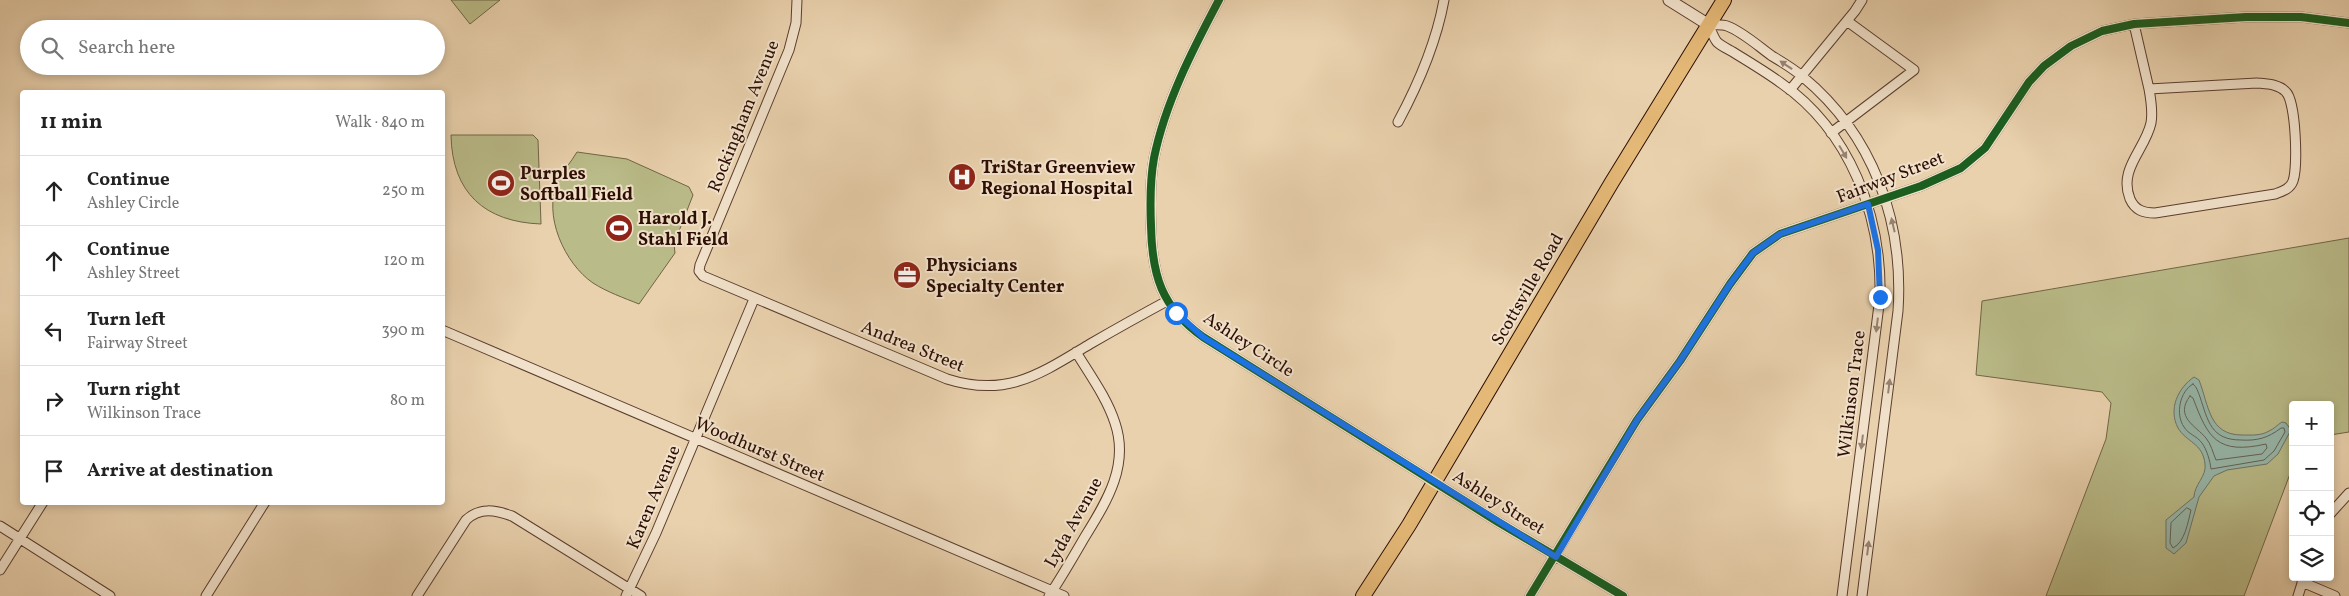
<!DOCTYPE html>
<meta charset="utf-8">
<style>
body{margin:0;font-family:Vollkorn,serif;background:#f2f2f2;color:#222}
.controls{position:absolute;right:15px;bottom:15px;display:grid;overflow:hidden;border-radius:5px;box-shadow:0 2px 8px #0003}
.controls button{width:45px;height:45px;display:grid;place-items:center;padding:0;border:0;border-bottom:1px solid #e0e0e0;background:#fff;color:#222;font:25px sans-serif}
.stop{position:absolute;width:15px;height:15px;margin:-11px;border:4px solid #1a73e8;border-radius:50%;background:#fff}
.stop.end{background:#1a73e8;border-color:#fff;box-shadow:0 1px 5px #0008}
.list{margin:0;padding:0;list-style:none}
h2{display:flex;justify-content:space-between;align-items:center;height:65px;margin:0;padding:0 20px;font-size:21px}
h2 small{font-size:16px;font-weight:400;color:#767676}
.list li{display:grid;grid-template-columns:32px 1fr auto;gap:15px;align-items:center;box-sizing:border-box;height:70px;padding:0 20px;border-top:1px solid #e0e0e0}
.list b{display:block;font-size:19px;white-space:nowrap}
.list p{margin:0;font-size:16px;white-space:nowrap;color:#767676}
.list em{font-size:16px;font-style:normal;color:#767676}
.icon{flex:none;width:28px;height:28px;fill:none;stroke:currentColor;stroke-width:2;stroke-linecap:round;stroke-linejoin:round}
.map{position:relative;flex:none;width:2349px;height:596px;overflow:hidden}
.search{position:absolute;background:#fff;box-shadow:0 2px 8px #0003;left:20px;top:20px;width:425px;height:55px;display:flex;align-items:center;gap:12px;box-sizing:border-box;padding:0 18px;border-radius:28px;color:#767676;font-size:19px}
.panel{position:absolute;background:#fff;box-shadow:0 2px 8px #0003;left:20px;top:90px;width:425px;height:415px;border-radius:5px}
.map>svg:first-child{display:block}
</style>
<div class="map">
<svg width="2349" height="596" viewBox="0 0 2349 596">
<rect width="100%" height="100%" fill="#e9d1ad"/>
<filter id="stains"><feTurbulence type="fractalNoise" baseFrequency=".004" numOctaves="4"/><feColorMatrix values="0 0 0 0 .2 0 0 0 0 .09 0 0 0 0 .02 0 0 0 .5 -.17"/></filter>
<radialGradient id="worn" r=".72"><stop offset=".6" stop-color="#630" stop-opacity="0"/><stop offset="1" stop-color="#630" stop-opacity=".3"/></radialGradient>
<path fill="#b9bb88" stroke="#726446" d="M451,0h49l-30,24z
M451,135h82l5,5 3,84c-56,-2 -89,-31 -90,-89z
M577,152l50,7 62,28 4,8 -19,49 1,9 -36,51c-15,-6 -32,-12 -46,-21 -28,-19 -51,-68 -35,-102 5,-10 13,-19 19,-29z
M2349,238v194l-19,3v-30h-37v61l-49,130h-198l60,-157 5,-36 -9,-11 -126,-17 6,-74z"/>
<path fill="#97b7aa" stroke="#6c7367" d="M2194,377l5,3c10,26 10,55 43,55 9,0 19,1 27,-4 5,-2 8,-6 13,-9l4,1 5,7 -13,24 -11,10 -40,6 -13,6 -15,21 -13,46 -12,11 -8,-6v-28l28,-23c0,-12 13,-21 11,-33 -2,-21 -19,-22 -27,-36 -10,-19 0,-40 16,-51z"/>
<g fill="none" stroke-linecap="round" stroke-linejoin="round">
<path stroke="#626256" stroke-width="1" d="M2193,384c4,3 5,8 7,13 8,24 11,43 41,43 16,1 27,-2 40,-12h3l1,4 -11,19 -10,9 -53,9c-1,-8 -4,-19 -9,-26 -5,-7 -14,-9 -18,-16 -9,-13 -4,-36 9,-43z
M2190,396l3,2c15,40 24,57 73,46l1,4 -5,6 -46,6c-3,-7 -5,-16 -10,-22 -10,-12 -32,-21 -16,-42z
M2187,508l4,2c-3,12 -6,32 -18,38l-3,-5 1,-20z"/>
<defs>
<path id="minor" d="M797,0l-1,23 -7,27 -89,215 -1,6 4,5 244,103c60,19 93,-5 143,-35 26,-15 51,-29 77,-43
M1219,0c-26,49 -54,103 -65,158 -4,22 -4,45 -3,68 1,49 10,81 52,111l295,185 125,74
M2134,24l15,65
M2257,83c10,1 22,1 29,9 10,10 12,75 7,89 -3,8 -10,10 -18,13l-120,19c-12,0 -20,-3 -25,-14 -12,-30 15,-49 21,-76 2,-11 0,-23 -2,-34z
M1790,90l65,-79 7,-11
M1398,122c21,-39 38,-78 46,-122
M1831,133l83,-63 -67,-49
M442,330l622,266
M2330,514l19,-21
M0,526l110,70
M0,570l43,-68
M2302,582l33,14
M206,596l59,-94
M417,596l49,-76c14,-13 29,-10 46,-4l129,80
M626,596l30,-63 98,-234
M1049,596c12,-18 23,-37 34,-56 22,-36 47,-73 32,-117 -8,-25 -25,-48 -39,-71
M1530,596l107,-176 43,-59 50,-77 23,-31 27,-19 141,-48 40,-18 24,-20 44,-66 15,-16 27,-20 31,-15 32,-7 112,-7h55l48,6
M1842,596l38,-299c2,-81 -30,-166 -99,-214 -15,-11 -32,-21 -48,-31 -5,-3 -12,-6 -16,-10 -4,-5 -6,-12 -8,-17 5,0 13,-1 18,1 16,6 31,20 45,30 10,6 22,13 31,21 70,58 101,144 95,234l-36,285
M2298,596l6,-19"/>
<path id="tertiary" d="M1669,0l40,25"/>
<path id="primary" d="M1363,596l46,-71 203,-343 112,-182"/>
</defs>
<use href="#minor" stroke="#5b3e2e" stroke-width="11"/>
<use href="#tertiary" stroke="#5b3e2e" stroke-width="13"/>
<use href="#primary" stroke="#2c0d03" stroke-width="16"/>
<use href="#minor" stroke="#f1e1ca" stroke-width="9"/>
<use href="#tertiary" stroke="#f1e1ca" stroke-width="11"/>
<use href="#primary" stroke="#e4b876" stroke-width="14"/>
<defs>
<path id="cycleway" d="M1219,0c-26,49 -54,103 -65,158 -4,22 -4,45 -3,68 1,49 10,81 52,111l295,185 125,74
M1530,596l107,-176 43,-59 50,-77 23,-31 27,-19 141,-48 40,-18 24,-20 44,-66 15,-16 27,-20 31,-15 32,-7 112,-7h55l48,6"/>
</defs>
<use href="#cycleway" stroke="#f1e1ca" stroke-width="11"/>
<use href="#cycleway" stroke="#1b5e20" stroke-width="8"/>
</g>
<defs><path id="oneway-solid" d="M-6-.8H1V-3.2L6.5 0L1 3.2V.8H-6Z" transform="scale(1.25)"/></defs>
<g fill="#988270">
<use href="#oneway-solid" transform="translate(1786 65) rotate(-146)"/>
<use href="#oneway-solid" transform="translate(1843 152) rotate(59)"/>
<use href="#oneway-solid" transform="translate(1893 225) rotate(-103)"/>
<use href="#oneway-solid" transform="translate(1877 325) rotate(97)"/>
<use href="#oneway-solid" transform="translate(1889 386) rotate(-83)"/>
<use href="#oneway-solid" transform="translate(1862 442) rotate(97)"/>
<use href="#oneway-solid" transform="translate(1868 548) rotate(-83)"/>
</g>
<g fill="none" stroke-linecap="round" stroke-linejoin="round">
<path stroke="#1a73e8" stroke-width="6" d="M1176,313l27,24 353,220 81,-137 43,-59 50,-77 23,-31 27,-19 88,-30 10,46 2,47"/>
</g>
<defs>
<symbol id="hospital-disc" viewBox="-11 -11 22 22"><circle r="9.5" fill="#8f2418" stroke="#f1e1ca"/><path d="M-5-5h3v3.5h4V-5h3V5h-3V1.5h-4V5h-3Z" fill="#fff"/></symbol>
<symbol id="stadium-disc" viewBox="-11 -11 22 22"><circle r="9.5" fill="#8f2418" stroke="#f1e1ca"/><path d="M0-5a6.5 5 0 1 0 0 10a6.5 5 0 1 0 0-10ZM-3.5-1.8h7v3.6h-7Z" fill="#fff"/></symbol>
<symbol id="office-disc" viewBox="-11 -11 22 22"><circle r="9.5" fill="#8f2418" stroke="#f1e1ca"/><path d="M-6-3h4V-5.5h4V-3h4V5H-6ZM-1-4.5V-3h2v-1.5ZM-6 0V1H6V0Z" fill="#fff"/></symbol>
</defs>
<g fill-rule="evenodd">
<use href="#hospital-disc" x="946" y="161" width="32" height="32"/>
<use href="#stadium-disc" x="485" y="167" width="32" height="32"/>
<use href="#stadium-disc" x="603" y="212" width="32" height="32"/>
<use href="#office-disc" x="891" y="259" width="32" height="32"/>
</g>
<g text-anchor="middle" stroke-width="4" stroke-linejoin="round" paint-order="stroke">
<g font-size="18" fill="#2c0d03" stroke="#f1e1ca">
<text transform="translate(743 116) rotate(-68)" y="6">Rockingham Avenue</text>
<text transform="translate(1890 177) rotate(-21)" y="6">Fairway Street</text>
<text transform="translate(1527 289) rotate(-60)" y="6">Scottsville Road</text>
<text transform="translate(1249 344) rotate(33)" y="6">Ashley Circle</text>
<text transform="translate(913 346) rotate(22)" y="6">Andrea Street</text>
<text transform="translate(1851 394) rotate(-83)" y="6">Wilkinson Trace</text>
<text transform="translate(760 449) rotate(23)" y="6">Woodhurst Street</text>
<text transform="translate(653 497) rotate(-67)" y="6">Karen Avenue</text>
<text transform="translate(1499 502) rotate(32)" y="6">Ashley Street</text>
<text transform="translate(1073 522) rotate(-61)" y="6">Lyda Avenue</text>
</g>
<g font-size="18" font-weight="bold" fill="#2c0d03" stroke="#f1e1ca" text-anchor="start">
<text x="981" y="173">TriStar Greenview<tspan x="981" dy="21">Regional Hospital</tspan></text>
<text x="520" y="179">Purples<tspan x="520" dy="21">Softball Field</tspan></text>
<text x="638" y="224">Harold J.<tspan x="638" dy="21">Stahl Field</tspan></text>
<text x="926" y="271">Physicians<tspan x="926" dy="21">Specialty Center</tspan></text>
</g>
</g>
<rect width="100%" height="100%" filter="url(#stains)"/>
<rect width="100%" height="100%" fill="url(#worn)"/>
</svg>
<div class="controls">
<button>+</button>
<button>−</button>
<button><svg class="icon" aria-label="locate" viewBox="0 0 24 24"><circle cx="12" cy="12" r="6"/><path d="M12 2v4M12 18v4M2 12h4M18 12h4"/></svg></button>
<button><svg class="icon" aria-label="layers" viewBox="0 0 24 24"><path d="M12 4l9 5-9 5-9-5zM3 14l9 5 9-5"/></svg></button>
</div>
<div class="stop" style="left:1176px;top:313px"></div>
<div class="stop end" style="left:1880px;top:297px"></div>
<div class="search"><svg class="icon" aria-label="search" viewBox="0 0 24 24"><circle cx="10" cy="10" r="6"/><path d="M15 15l6 6"/></svg>Search here</div>
<section class="panel">
<h2>11 min<small>Walk · 840 m</small></h2>
<ul class="list">
<li><svg class="icon" aria-label="ahead" viewBox="0 0 24 24"><path d="M12 20V5M6 11l6-6 6 6"/></svg><div><b>Continue</b><p>Ashley Circle</p></div><em>250 m</em></li>
<li><svg class="icon" aria-label="ahead" viewBox="0 0 24 24"><path d="M12 20V5M6 11l6-6 6 6"/></svg><div><b>Continue</b><p>Ashley Street</p></div><em>120 m</em></li>
<li><svg class="icon" aria-label="left" viewBox="0 0 24 24"><path d="M17 20v-9H6M10 6l-5 5 5 5"/></svg><div><b>Turn left</b><p>Fairway Street</p></div><em>390 m</em></li>
<li><svg class="icon" aria-label="right" viewBox="0 0 24 24"><path d="M7 20v-9h11M14 6l5 5-5 5"/></svg><div><b>Turn right</b><p>Wilkinson Trace</p></div><em>80 m</em></li>
<li><svg class="icon" aria-label="arrive" viewBox="0 0 24 24"><path d="M6 21V4h12l-3 4 3 4H6"/></svg><div><b>Arrive at destination</b></div></li>
</ul>
</section>
</div>
